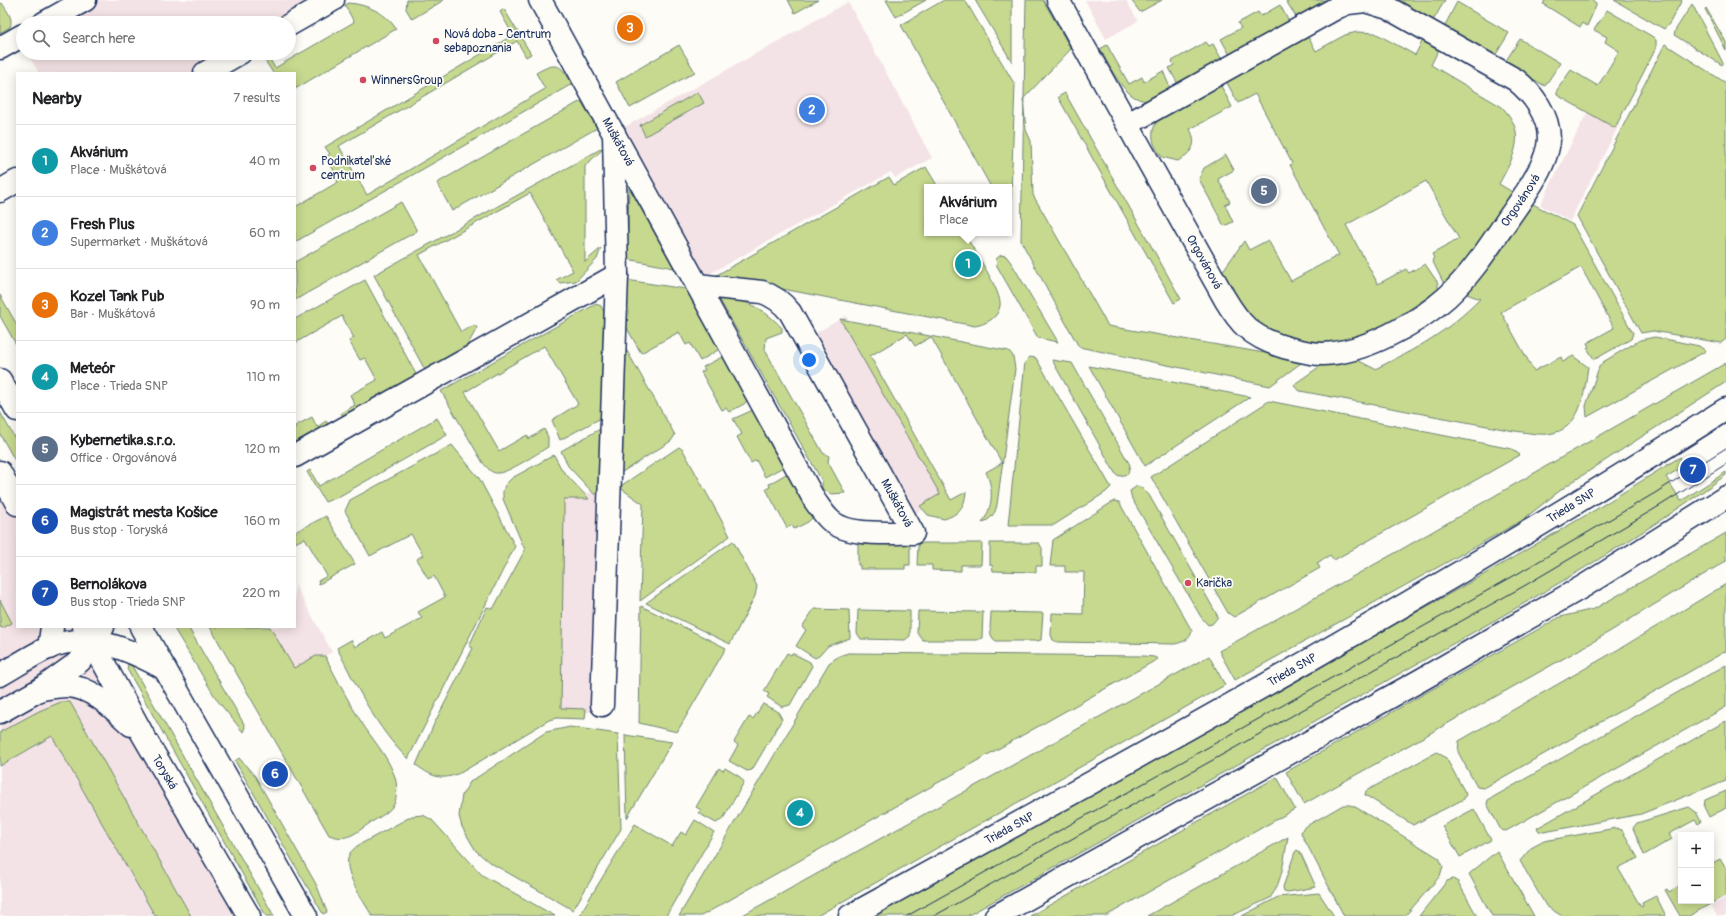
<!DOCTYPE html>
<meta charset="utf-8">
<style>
body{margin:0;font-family:Pangolin,sans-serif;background:#f2f2f2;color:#202124}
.controls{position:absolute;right:12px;bottom:12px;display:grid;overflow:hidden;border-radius:0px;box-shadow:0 2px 10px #0003}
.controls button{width:36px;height:36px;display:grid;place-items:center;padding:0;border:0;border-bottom:1px solid #e0e0e0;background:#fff;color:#202124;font:20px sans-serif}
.you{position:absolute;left:809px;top:360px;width:14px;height:14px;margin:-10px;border:3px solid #fff;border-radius:50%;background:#1a73e8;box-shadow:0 0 0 6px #1a73e833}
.badge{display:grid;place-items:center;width:26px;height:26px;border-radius:50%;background:#d1495b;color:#fff;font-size:13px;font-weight:700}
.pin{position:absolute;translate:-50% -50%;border:2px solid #fff;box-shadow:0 1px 4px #0006}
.popup{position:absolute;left:924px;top:184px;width:88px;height:52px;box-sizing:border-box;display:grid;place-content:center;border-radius:0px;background:#fff;filter:drop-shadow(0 1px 3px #0005);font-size:13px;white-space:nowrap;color:#757577}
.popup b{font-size:15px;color:#202124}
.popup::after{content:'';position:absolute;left:50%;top:100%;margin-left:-8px;border:8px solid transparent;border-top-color:#fff}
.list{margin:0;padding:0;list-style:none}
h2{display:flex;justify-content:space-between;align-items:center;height:52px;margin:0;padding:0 16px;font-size:17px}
h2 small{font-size:13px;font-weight:400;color:#757577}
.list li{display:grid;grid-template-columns:26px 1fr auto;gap:12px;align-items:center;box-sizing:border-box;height:72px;padding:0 16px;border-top:1px solid #e0e0e0}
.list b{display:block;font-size:15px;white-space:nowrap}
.list p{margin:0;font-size:13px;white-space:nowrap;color:#757577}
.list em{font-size:13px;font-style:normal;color:#757577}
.icon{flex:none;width:22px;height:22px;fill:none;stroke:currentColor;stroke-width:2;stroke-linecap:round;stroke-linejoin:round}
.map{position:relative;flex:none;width:1726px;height:916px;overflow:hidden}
.search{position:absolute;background:#fff;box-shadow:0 2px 10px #0003;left:16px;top:16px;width:280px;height:44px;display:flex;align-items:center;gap:10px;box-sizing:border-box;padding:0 14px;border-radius:22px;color:#757577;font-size:15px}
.panel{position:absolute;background:#fff;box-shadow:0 2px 10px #0003;left:16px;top:72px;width:280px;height:556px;border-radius:0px}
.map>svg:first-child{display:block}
</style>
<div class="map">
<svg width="1726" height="916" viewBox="0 0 1726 916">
<rect width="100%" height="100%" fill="#fdfcf7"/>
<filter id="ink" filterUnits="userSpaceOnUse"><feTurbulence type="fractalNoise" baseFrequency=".025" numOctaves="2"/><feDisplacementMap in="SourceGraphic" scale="8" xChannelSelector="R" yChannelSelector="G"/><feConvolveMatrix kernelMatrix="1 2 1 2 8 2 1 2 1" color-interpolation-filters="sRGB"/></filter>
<g filter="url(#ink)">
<path fill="#f4e3e6" d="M85,0h248l-44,23h-245z
M1085,0h41l12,21 -32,18z
M848,2l84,156 -37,20 -4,-6 -178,100 -16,13 -83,-152z
M27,53h213l-35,20h-166z
M1590,107l30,16 -50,98 -30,-16z
M846,316l102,179 -42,24 -101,-180z
M0,472l17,32v123h67l165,289h-249z
M559,493h50l-7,212 -15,8 -31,-1z
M295,585l37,67 -40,23 -28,-48h31z
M1726,897v19h-9l-6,-10z"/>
<path fill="#c6d98e" stroke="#708476" d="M407,0h37l-32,19 -6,-10z
M788,0h30l-23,13z
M886,0h40l-30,17z
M944,0h21l50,85 -5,137 -1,-35h-18l-90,-162z
M975,0h37v62z
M1026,0h17l28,49 -48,50 3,31 5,11 2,54 75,131 197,34 -35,26 -191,-39 -58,-106z
M1131,0h31l-22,12z
M1289,0h43l-35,18 -11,-17z
M1398,0h47l-11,19 -3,1z
M1543,0h48l5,4v2l-9,20 -5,-3 -2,4 -37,-23 2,-3z
M1614,0h68l-13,24 -5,5z
M1457,2l52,31 -14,23 -51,-29z
M2,3c4,7 12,15 8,24l-10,6v-29z
M348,3c18,1 39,10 48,26l-101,60v-16h-22l-12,-19 5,-1 9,15 79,-46 -9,-17z
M1692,4l31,59 -1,2 -48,-30 2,-6z
M1280,5l8,15v3l-56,33 -2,-1 -9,-16 20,-11 -3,-5 20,-11 3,4z
M1706,8l20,34v8l-21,-41z
M504,9l27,45 -5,3 -9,-16 -178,105 28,49 178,-106 -9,-16c21,-12 25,-9 36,11l-277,158v-35l43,-25 -6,-10 2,-2 -10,-12 6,-4 -5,-7 188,-112 -13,-23z
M1607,10l46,27 3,3v8l-41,80 -58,-33v-5l14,-20 27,16 21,-35 -14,-9 2,-5 -13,-7z
M1357,32l18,1 40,22 9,-17 16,9 -9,18 71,42c26,27 12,49 -3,77l15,9 -40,61 -24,27 -7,1 -11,-22 2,-2 -2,-4 27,-15 -33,-58 -80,44 32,59 28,-15 3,4 16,-9 13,19v7c-44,30 -89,64 -145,48 -20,-5 -37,-15 -51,-31 -8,-9 -14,-24 -20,-35l22,-31 5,9 19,-10 23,41 48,-26 -49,-90 2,-2 -37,-69 -17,9 -12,-22 82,-44 8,14 29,-16z
M1520,39l40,24 -15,23 -39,-22 1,-5z
M1206,42l3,4 4,-2 9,16 -44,24 -9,-16 5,-3 -2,-4z
M1665,44l61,39v256l-5,4 -68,-12 -12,2 -64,-117z
M679,45l16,27 -65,36 -14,-26z
M1107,45l22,39 13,-7 2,5 19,-11 8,19c-6,3 -12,8 -19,10 -26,6 -42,-34 -52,-51z
M1220,84l12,23 -42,22c8,16 2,23 -12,32l-16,-4c-11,-13 -13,-27 -2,-40z
M698,92l6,11 -59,33 -5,-11z
M1065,93l116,206 -7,4 -116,-206z
M581,101l16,27 -145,83 -15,-28z
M606,146l-21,20v96l16,-14 -4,11 -21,22 -16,2 -4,-3 17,-9 -43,-78 -111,62 42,77 14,-7 2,3 -10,18 -42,24 -51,-95z
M1226,155l8,15 -16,9 12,23 -5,3 8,17 -9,4 -25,-47 5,-11z
M926,167l12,20h-11v46h37c8,14 39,60 36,73 -2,12 -14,18 -25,20l-260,-50 174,-99 5,8z
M629,187l45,81 -47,-9z
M401,202l16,29 -122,69v-38z
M1531,203l42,22 60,108 -2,6 -34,19 -3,1 -7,-11 2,-1 -2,-4 27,-15 -33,-61 -80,45 33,59 27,-14 2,5 10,-6 15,11c-4,26 -6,63 -40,67 -11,1 -23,-2 -34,-3l-214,-40 -6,-5 2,-3 30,-21 29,-3 20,10c43,-21 71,-36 105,-70l-16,-6c27,-27 48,-57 67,-90z
M1001,255l5,1 6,8 46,78 -20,-4 -41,-72 -1,-7z
M365,280l52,96 -72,43 -4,-6 14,-8 -5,-10 27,-15 -12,-22 -5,2 -11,-19 5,-3 -12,-22 -47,27v-24z
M626,280l60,9 33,58 -1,3 -18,11 -10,-18 -4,2 -7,-13 -38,21 -17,-30z
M0,295l17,30v21l-17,-30z
M717,295c27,5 46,12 65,33v4l-16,6 -1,12 58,103 6,3 -1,6 17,31 -14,1 -9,-5v-8z
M596,304l5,2 3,6 -3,106 -41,22 -8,-20 26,-16 -34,-58 -79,46 34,59 28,-16 2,4 15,-10 4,8v10c-10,6 -40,26 -50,26 -7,1 -11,-6 -15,-10l-42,-72z
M840,319l169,32 4,5 2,13 -18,136c-2,9 -6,14 -15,18 11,-16 12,-33 4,-51l16,-9 -71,-126 -16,9 -8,-12 -37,22 81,144 15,-8c-1,15 -8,23 -22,27l-16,-4 -8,-9 20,-12z
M1655,337l44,9 7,5 -119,66 -1,-11 13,-39 4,-5 37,-22z
M623,344l52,91 -4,6 -52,33z
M1030,357l6,1 75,129 -5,5 -52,33h-46l17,-163z
M720,358h5l23,42 -4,4 -15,8 -3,-4 -4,2 -21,-38 4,-2 -2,-3z
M1052,360l20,3 58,102 -2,9 -9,2 -4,-3z
M1726,363v19l-160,104 -45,35 -286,159 -16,-29 176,-98z
M1089,366l161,31 -105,69z
M1269,401l243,48 8,6 -186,105 -4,-5 -13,8 3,5 -86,49 -6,-4 -77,-136z
M753,410l30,54v3l-18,10 -9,-17 -5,3 -14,-26 5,-3 -9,-15z
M0,412l17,30v22l-17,-30z
M312,417l5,10 9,-6 5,7 -36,21v-23z
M437,418l10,17 -109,62 -13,5 -18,-30 3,-2 9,16z
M600,429l-1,60 -4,6 -27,-29 -7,-15z
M452,445l27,33 36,68 -107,213c-32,-31 -51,-72 -71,-111l14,-8 4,7 27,-15 3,6 37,-20 -4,-6 27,-15 -11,-21 -6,3 -11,-20 6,-4 -12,-21 -41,22 -25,-45 5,-11z
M679,447l4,3 47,86 -90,65 3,-97 -24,-17z
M554,455l8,15 27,29h-25v13l-3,196 25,1 -1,10 -28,-1 -8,2 -87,52c-20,9 -28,6 -46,-7l18,-41 39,-76 -4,-2 18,-39 6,2 32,-59 -22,-51v-8l2,-6 7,-7z
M1680,457l6,8 -20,12 15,24 45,-29v3c-106,77 -222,140 -336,204 -141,79 -282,158 -423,237h-92l608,-341 112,-65z
M786,474l4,1 23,42 -5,5 -14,7 -2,-4 -5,3 -21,-39 4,-2 -1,-3z
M1137,486l6,3 6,6 67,118 2,4 -6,7 -4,1 -7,-8 -69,-118 -2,-8z
M1114,501l5,1 73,129c-2,9 -9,11 -17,13l-118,-2 -4,-2 -2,-5 1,-22 31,1 1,-42h-19v-6h-15l3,-26z
M326,516l29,48 -36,20 -1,-3 9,-5 -22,-38 -10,5v-11z
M1726,533v28l-135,82 -287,161 -18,-32 274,-155 34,-8z
M733,541l24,45 -2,10 -25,48 -84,-41z
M858,543h50l2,4v18h-5v4h-45v-4h-2z
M919,543h63l-1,22h-20v6l-29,-1v-5h-15l1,-19z
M990,543h49l3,5v18h-6v6l-43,-1 -1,-6h-2z
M1726,584v67l-242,137 -7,-1 -19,-35 1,-11 167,-96z
M0,600l12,23 -9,5 -3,-1z
M641,606l85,42 -49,84 -38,-9z
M814,609l35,1 1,28 -22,8 -9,10 -4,2 -19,-12 10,-16 -4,-3z
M858,610l52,1v25l-5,4 -44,-1 -4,-6z
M918,611l65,1 -1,26 -5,2h-54l-6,-7z
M991,612l52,1 -2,27 -4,1h-41c-9,-5 -5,-19 -5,-29z
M173,627h15l56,97 1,3 -2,5 -26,-32z
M210,627h60l24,41 22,-12h9c12,23 23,46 37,67 10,16 24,31 31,49 4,8 5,20 2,30 -3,9 -17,16 -25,21 -15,10 -22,19 -41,12z
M787,653l4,2 1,-2 18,9 2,4 -22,39 -8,2 -15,-10 2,-3 -5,-3z
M848,653l296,3 10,1 4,2 -457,257h-22l150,-253 10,-7z
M1209,656l16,29 -408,231h-76z
M128,664l4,2 142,250h-8l-139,-247z
M1726,665v42l-220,124 -5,-1 -14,-26 1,-4z
M61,702h9l121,214h-36l-103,-180 -52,30v-34l39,-21z
M763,704l15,8 4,7 -30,51 -5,1 -18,-10 9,-16 -4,-3 15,-25 4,2z
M1726,721v59l-85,34 -97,18 -5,-1 -2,-3z
M570,727l48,7 3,95 -48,81 -84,-48 -13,-11 -14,-24 -3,-11 3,-21 8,-13 76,-50z
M625,735l47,7 -45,76z
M1437,752l9,6 20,36 -2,5 -51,26 -48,-30 1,-4z
M239,758l16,18 62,110 10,26 -4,2 -88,-153z
M719,768l4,3 2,-3 15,9 4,5 -21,37 -7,4 -18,-10 3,-3 -5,-3z
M1277,777l18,32 -189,107h-76z
M1726,791v17l-17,9 -5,-10 1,-7z
M1343,805h7l7,3 82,50 4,8 -3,10 -35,40h-61l-43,-83 2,-5z
M1689,807l7,5 5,10 -3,2 -3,-4 -26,14 3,5 -28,16 -11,-27 4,-5z
M1474,809l17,31 -31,17 -18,-31z
M423,815l9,5 50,55 73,41h-183c-8,-15 -32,-47 -22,-63 2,-3 5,-5 7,-7l55,-30z
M695,820l19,12 -48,84h-78l-8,-2 55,-90 37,22 9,-14 5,3z
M1616,828l6,2 16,28 -20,10 23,39 2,-1 -1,-3 14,-7 10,20h-104l-16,-10 -26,-45 11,-13 13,-7z
M1288,837c-4,19 -5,45 -18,61l-39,18h-84z
M1297,850l3,2 16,35 -28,5 -4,-1 -1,-4 12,-35z
M1497,851l37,65h-42l-23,-42z
M1720,859l6,10v26l-37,21h-9l-15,-26 2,-1 2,3 12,-7v16h30v-37z
M1453,879l5,3 19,34h-58l28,-35z
M1319,893l15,23h-92l36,-19z"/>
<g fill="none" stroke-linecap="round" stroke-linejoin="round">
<defs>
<g id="minor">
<path id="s1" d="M540,0l157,285"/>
<path id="s2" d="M1058,0l167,299c6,10 13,21 22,29 10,9 24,15 37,19 12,3 26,7 39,7 40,-1 94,-30 124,-57 25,-23 44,-53 63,-81 14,-20 38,-52 39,-77 0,-24 -16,-45 -33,-59l-128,-72 -23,-7 -17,2 -10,4 -210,117"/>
<path d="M44,23l41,-23"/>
<path d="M289,25l44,-25"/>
<path d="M0,48l23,-13"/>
<path d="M205,73l35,-20"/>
<path d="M0,191l17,-10"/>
<path d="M697,285l65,7c12,4 20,10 28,20l123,221c-23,-1 -64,4 -82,-12 -6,-5 -11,-13 -16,-20z"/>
<path d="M0,380l17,30"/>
<path d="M295,456l322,-181 -3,-142"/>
<path d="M0,472l17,32"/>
<path id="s3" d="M84,627l59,108 106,181"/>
<path d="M141,627l165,289"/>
<path d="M49,648l3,-21"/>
<path d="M0,675c16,-9 32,-20 48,-27 39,-18 83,2 117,21"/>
<path d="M41,689c8,-1 16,-3 25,-3 25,0 48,23 65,39"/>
<path d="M602,705l15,-430"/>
<path d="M0,712l41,-23 39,-28 23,-34"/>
<path id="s4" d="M850,916c296,-163 592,-325 876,-507"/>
<path d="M996,916l423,-235 165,-95 142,-89"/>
</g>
</defs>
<use href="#minor" stroke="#1b2f5e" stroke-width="25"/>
<use href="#minor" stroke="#fdfcf7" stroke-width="22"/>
<path stroke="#1b2f5e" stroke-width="1" d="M907,916l610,-342 138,-81 71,-45
M934,916l590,-330 137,-81 65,-41"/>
</g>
</g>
<g fill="#d1495b" stroke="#fdfcf7" stroke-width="1.5">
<circle cx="436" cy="41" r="4"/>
<circle cx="363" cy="80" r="4"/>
<circle cx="313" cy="168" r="4"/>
<circle cx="1188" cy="583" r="4"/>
</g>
<g text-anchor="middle" stroke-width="3.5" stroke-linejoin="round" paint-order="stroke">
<g font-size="12" fill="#1b2f5e" stroke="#fdfcf7" text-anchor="start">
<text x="444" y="38">Nová doba - Centrum<tspan x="444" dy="14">sebapoznania</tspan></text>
<text x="371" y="84">WinnersGroup</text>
<text x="321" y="165">Podnikateľské<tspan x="321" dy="14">centrum</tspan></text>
<text x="1196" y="587">Karička</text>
</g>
<g font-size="12" fill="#1b2f5e" stroke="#fdfcf7">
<text dy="4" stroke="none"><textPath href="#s1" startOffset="162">Muškátová</textPath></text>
<text dy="4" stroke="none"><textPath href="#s2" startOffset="721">Orgovánová</textPath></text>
<text dy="4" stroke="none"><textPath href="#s2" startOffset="300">Orgovánová</textPath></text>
<text transform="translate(897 503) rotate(61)" y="4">Muškátová</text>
<text dy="4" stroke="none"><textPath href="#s4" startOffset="830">Trieda SNP</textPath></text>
<text dy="4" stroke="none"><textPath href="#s4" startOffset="506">Trieda SNP</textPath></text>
<text dy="4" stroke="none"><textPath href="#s3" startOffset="166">Toryská</textPath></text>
<text dy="4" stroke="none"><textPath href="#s4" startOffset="182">Trieda SNP</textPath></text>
</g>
</g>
</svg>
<div class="controls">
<button>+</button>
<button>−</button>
</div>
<div class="you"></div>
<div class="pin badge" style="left:968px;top:264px;background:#0f9aa8">1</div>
<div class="popup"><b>Akvárium</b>Place</div>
<div class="pin badge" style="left:812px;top:110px;background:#3f7fe0">2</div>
<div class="pin badge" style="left:630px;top:28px;background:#e8710a">3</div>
<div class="pin badge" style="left:800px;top:813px;background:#0f9aa8">4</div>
<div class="pin badge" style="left:1264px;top:191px;background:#5c6f8a">5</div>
<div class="pin badge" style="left:275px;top:774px;background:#1a4fb4">6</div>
<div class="pin badge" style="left:1693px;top:470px;background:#1a4fb4">7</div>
<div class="search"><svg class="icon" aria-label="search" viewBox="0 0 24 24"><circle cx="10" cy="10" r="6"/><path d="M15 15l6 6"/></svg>Search here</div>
<section class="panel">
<h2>Nearby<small>7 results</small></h2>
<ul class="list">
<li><span class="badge" style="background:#0f9aa8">1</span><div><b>Akvárium</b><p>Place · Muškátová</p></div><em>40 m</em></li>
<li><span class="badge" style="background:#3f7fe0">2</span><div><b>Fresh Plus</b><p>Supermarket · Muškátová</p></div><em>60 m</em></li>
<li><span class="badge" style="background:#e8710a">3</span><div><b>Kozel Tank Pub</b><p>Bar · Muškátová</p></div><em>90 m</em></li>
<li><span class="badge" style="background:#0f9aa8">4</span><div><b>Meteór</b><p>Place · Trieda SNP</p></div><em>110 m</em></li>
<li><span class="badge" style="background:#5c6f8a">5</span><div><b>Kybernetika.s.r.o.</b><p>Office · Orgovánová</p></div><em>120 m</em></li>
<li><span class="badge" style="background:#1a4fb4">6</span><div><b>Magistrát mesta Košice</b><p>Bus stop · Toryská</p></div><em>160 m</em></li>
<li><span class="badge" style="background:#1a4fb4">7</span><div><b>Bernolákova</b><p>Bus stop · Trieda SNP</p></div><em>220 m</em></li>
</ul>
</section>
</div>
